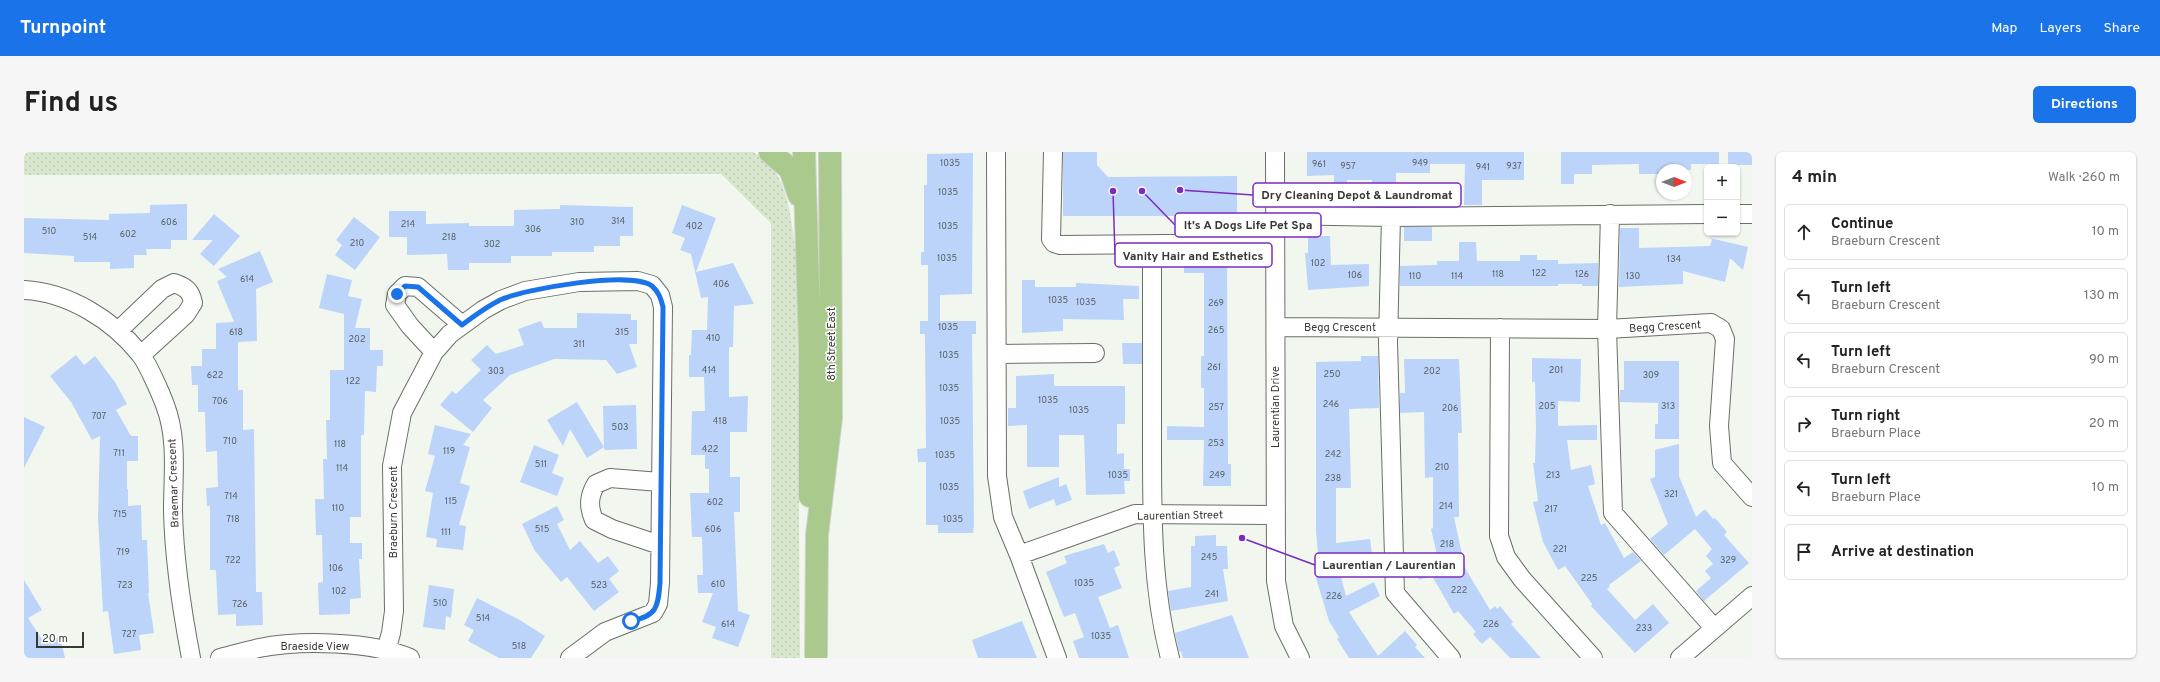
<!DOCTYPE html>
<meta charset="utf-8">
<style>
body{margin:0;font-family:Overpass,sans-serif;background:#f6f6f6;color:#222}
.controls{position:absolute;right:12px;top:12px;display:grid;overflow:hidden;border-radius:6px;box-shadow:0 1px 3px #0004}
.controls button{width:36px;height:36px;display:grid;place-items:center;padding:0;border:0;border-bottom:1px solid #e0e0e0;background:#fff;color:#222;font:20px sans-serif}
.compass{position:absolute;left:1632px;top:12px;width:36px;height:36px;border-radius:50%;background:#fff;box-shadow:0 1px 3px #0004;rotate:90deg}
.scale{position:absolute;left:12px;bottom:10px;width:48px;box-sizing:border-box;padding-left:4px;border:2px solid #363834;border-top:0;font-size:11px;line-height:14px;white-space:nowrap;color:#363834;-webkit-text-stroke:3px #fff;paint-order:stroke}
.stop{position:absolute;width:12px;height:12px;margin:-9px;border:3px solid #1a73e8;border-radius:50%;background:#fff}
.stop.end{background:#1a73e8;border-color:#fff;box-shadow:0 1px 4px #0008}
.list{margin:0;padding:0;list-style:none}
h2{display:flex;justify-content:space-between;align-items:center;height:52px;margin:0;padding:0 16px;font-size:17px}
h2 small{font-size:13px;font-weight:400;color:#767676}
.list li{display:grid;grid-template-columns:26px 1fr auto;gap:12px;align-items:center;box-sizing:border-box;height:56px;margin:0 8px 8px;padding:0 8px;border:1px solid #e0e0e0;border-radius:6px}
.list b{display:block;font-size:15px;white-space:nowrap}
.list p{margin:0;font-size:13px;white-space:nowrap;color:#767676}
.list em{font-size:13px;font-style:normal;color:#767676}
.icon{flex:none;width:22px;height:22px;fill:none;stroke:currentColor;stroke-width:2;stroke-linecap:round;stroke-linejoin:round}
.map{position:relative;flex:none;width:1728px;height:506px;overflow:hidden;border-radius:6px}
header{display:flex;align-items:center;gap:24px;box-sizing:border-box;height:56px;padding:0 20px;background:#1a73e8;color:#fff}
header strong{font-size:19px}
nav{display:flex;gap:22px;margin-inline-start:auto;font-size:14px}
.intro{display:flex;align-items:center;justify-content:space-between;box-sizing:border-box;height:96px;padding:0 24px}
h1{margin:0;font-size:28px}
.button{padding:10px 18px;border-radius:6px;background:#1a73e8;color:#fff;font-size:14px;font-weight:700}
main{display:flex;gap:24px;padding:0 24px}
aside{flex:1;background:#fff;border-radius:6px;box-shadow:0 1px 3px #0004}
.map>svg:first-child{display:block}
</style>
<header>
<strong>Turnpoint</strong>
<nav><a>Map</a><a>Layers</a><a>Share</a></nav>
</header>
<div class="intro"><h1>Find us</h1><a class="button">Directions</a></div>
<main>
<div class="map">
<svg width="1728" height="506" viewBox="0 0 1728 506">
<defs>
<pattern id="grass-dots" width="8" height="8" patternUnits="userSpaceOnUse"><rect width="8" height="8" fill="#d7e6cc"/><path d="M2 2h.1M6 6h.1" fill="none" stroke="#b9c6b0" stroke-width="1.8" stroke-linecap="round"/></pattern>
</defs>
<rect width="100%" height="100%" fill="#f1f7ee"/>
<path fill="url(#grass-dots)" d="M0,0h729c5,3 11,6 15,10 23,25 23,65 29,96l3,400h-29v-435l-50,-49 -697,1z"/>
<path fill="#bcd4f9" d="M1039,0h34v13l11,12 129,-1v40h-174z
M1283,0h217v28h-42v25h-18l1,-41h-35v9h-34v33l-24,-1v-25h-25v25h-13v-30l-27,1z
M1537,0h158v12h-28v6h-32v4h-20v-10l-47,1v9h-18v10h-13z
M1704,0h24v13h-24z
M949,1l-1,141 -32,1v26h36v13h-4l2,191 -1,8h-35v-8h-12v-63h-8l-1,-13 9,-1 -1,-114h-5v-13h8v-56h-7v-13h3v-67h3v-31z
M163,52v36h-16v9h-25l1,6h-13v13l-24,1v-7h-36v-6l-50,-3v-35l85,2v-6l41,-1v-8z
M536,53l73,2v29h-13v10h-26v6h-42v4h-41v7h-42v7h-21l-1,-16 -40,1v-18h-18v-26h37v13l43,-1v3h45v-16l46,-1z
M658,53l34,13 -20,54 37,-9 21,41 -20,2 -1,41h-4v50l19,-1 -1,36h-17v45h10v35h-6l4,99 12,4 -12,32 -26,-9 4,-11 -14,-5 11,-29h-15l-1,-18h6l-1,-38h-10l-2,-44h19v-24h-4v-14h-14l1,-44h13l-1,-34h-15v-22h2l1,-25h15l1,-33 -7,1 -10,-44 -11,-4 5,-12 -13,-5z
M190,62l26,22 -26,30 -14,-12 13,-14h-21z
M330,65l26,20 -25,33 -20,-15 7,-10 -6,-5z
M1380,75h28v14h-28z
M1596,76h19v20l71,-2 2,-6 -2,-2 38,9 -5,23 -13,-12 -5,24 -42,-11v13l-64,3z
M1284,84h22l1,29 38,-1v22l-61,4 -3,-37h3z
M1435,90h17l1,19h43v-6h17v5h21v4l40,-1v23h-16v-2h-24v2h-158v-20l37,-1v-4h22z
M236,99l13,31 -17,7 1,52 -19,1v48h5v40l11,-1 2,163h6l1,33 -27,1v-12l-18,1 -2,-45h-6v-64h-3l-1,-18 12,-1 -1,-36 -11,1 -1,-40h-7v-27h-6l-1,-19h11v-17h14v-26l18,-1 -17,-41 10,-4 -9,-8z
M1160,102h43l1,210h3v22h-28l1,-46h-37v-14l37,1v-39h-3v-32h3v-83h-20z
M303,122l25,6 -4,16 14,3 -7,29h15v22h13v16h-6l-1,26 -11,-1 -1,44h-3v82h-11v26h12v16h-3l2,39 -11,1v15l-31,1 -1,-32 5,-1 -1,-47h-6l-1,-36h9l-1,-40h4l-1,-39h4v-50h14v-56l-25,-6z
M998,128h13v7h41v-4l63,3v13h-16l1,21 -61,-1v12l-41,2z
M553,161l54,1v6h6v24h-8l8,23 -20,7 -11,-14 -52,-1 -44,16 -27,25 9,8 -19,24 -33,-27 12,-14 4,3 25,-24 -10,-10 16,-15 9,9 28,-9 -6,-16 23,-8 3,7h33z
M1098,191h20v21h-19z
M52,203l8,10 11,-9 20,26 12,22 -11,6 15,26h7v25h-11v28h1v17l13,-1 1,35h5l2,53h-1l6,40 -15,2 2,15 -27,4 -6,-43 -5,1 -5,-95 2,-81 -8,4 -21,-38 -21,-26z
M1337,204h17l1,52 -30,1 2,79h-15v55l34,-4 2,15 -33,4 1,15 6,23 28,-14 6,14 -31,16 29,44 27,-25 12,14 -2,2 10,11h-76l-12,-19 2,-2 -10,-16 -13,-43 -1,-13h4l-3,-34v-169l45,-1z
M1508,206l49,1 -1,43 -22,-1v25l39,-1v15h-30l4,30 20,-5 4,19 -7,2 13,39 4,-2 19,35 9,-6 8,9 -32,24 1,2 -3,2 28,31 18,-16 16,19 -34,30 -44,-47 1,-2 -27,-38 -7,4 -15,-28 -10,-40 5,-1 -5,-38h2l1,-36 -1,-45h-3z
M1380,207h55l3,74h-4l1,84h-5l11,51 25,42 5,-4 2,3 3,-3 13,16 -2,2 30,34h-31l-20,-21 -8,7 -9,-10 3,-2 -18,-21 -4,3 -22,-38 -13,4 -6,-17 24,-8 -6,-26 2,-1v-51l-8,1 -1,-66 -24,1v-20h5z
M1600,209h55v78h-24v-15h3v-21l-38,-1v-12h4z
M1030,222v12h71v38h-8v30l7,-1v16h6v12h-6l1,13 -39,1 -2,-60h-25v32h-32v-42l-19,1v-18h8v-32z
M553,250l27,45 -1,-41 33,-1 1,44 -33,1v-3l-17,11 -17,-29 -7,17 -16,-26z
M0,265l21,10 -21,41z
M411,273l36,9 -8,11 7,2 -10,36 10,3 -11,39 7,1 -3,24 -27,-3 1,-8 -11,-2 7,-44 -8,-2 10,-35 -7,-2z
M1655,292v32l17,41 9,-8 8,10 2,-1 12,14 -3,3 25,28 -45,38 -8,-10 15,-13 -6,-7 8,-7 -7,-8 6,-7 -17,-20 -31,26 -14,-16 18,-15 -18,-45 5,-2v-27z
M510,293l25,10 -7,18 12,5 -7,18 -37,-14z
M1035,325v10l7,-3 6,16 -16,6 -2,-7 -25,10 -6,-18z
M533,354l7,14 -7,4 13,26 10,-9 18,22 10,-7 11,15 -10,8 10,13 -25,19 -27,-34 -6,5 -26,-31 -13,-27z
M1192,383v11h11l1,23h-5l5,32 -57,10 -3,-20 23,-4v-41h4v-10z
M1080,392l4,9 6,-3 6,15 -6,3 8,20 -24,9 12,31 8,-3 11,33h-50l-6,-17 11,-4 -9,-24 -11,4 -18,-45 21,-9 -3,-7z
M0,428l18,30 -14,8 15,23 17,-4 5,21h-41z
M405,433l25,4 -3,29 -5,-2 -1,14 -22,-3z
M453,446l41,21 27,17 -14,22h-32l-31,-17 6,-11 -10,-5z
M1208,463l17,43h-66l-2,-7 -2,1 -4,-19z
M998,469l15,37h-59l-6,-18z"/>
<g fill="none" stroke-linecap="round" stroke-linejoin="round">
<defs>
<path id="minor" d="M972,0l1,324 6,41 16,38 38,103
M1029,0l-2,87 3,4 6,2 215,-2
M1251,0l1,429 8,45 16,32
M1586,62l-3,115 6,184 101,115
M1713,62h15
M1251,63l116,2 316,-3
M1367,65l-3,125 7,251 56,65
M1128,93c0,63 0,127 0,190 0,76 -1,150 18,223
M0,138c44,2 89,30 116,64 7,8 21,40 25,51 13,33 8,71 8,106 1,47 9,100 18,147
M1252,175l331,2 104,-6 10,6 4,10 -6,87 3,37 30,34
M1476,176l-1,208 7,21 16,22 71,79
M95,178l43,-41 12,-6c12,4 17,8 19,20l-7,11 -45,41
M410,200l-24,-26 -15,-21 2,-11 8,-8 13,1 44,38
M973,202l98,-1
M636,393l-48,-16 -18,-9c-6,-14 -5,-24 2,-36l14,-6 50,4
M995,403l116,-41 140,1
M362,499l5,-18 3,-22 -2,-145 10,-53 32,-61 16,-18 33,-24 18,-10 24,-9 54,-9 59,-1 14,4 8,10 3,12 -3,276 -2,21 -5,9 -48,19 -35,26
M196,506c13,-3 26,-7 39,-10 41,-8 113,-7 151,10
M1656,506l72,-62"/>
<path id="major" d="M746,0l20,17 9,26
M780,0l6,198v146
M792,506l1,-123 14,-117 -1,-266"/>
</defs>
<use href="#minor" stroke="#6a6f66" stroke-width="20"/>
<use href="#major" stroke="#d3d3d2" stroke-width="24"/>
<use href="#minor" stroke="#fff" stroke-width="18"/>
<use href="#major" stroke="#aaca8d" stroke-width="22"/>
</g>
<g fill="none" stroke-linecap="round" stroke-linejoin="round">
<path stroke="#1a73e8" stroke-width="5" d="M373,142l8,-8 13,1 44,38c12,-9 24,-18 38,-25 24,-11 132,-30 152,-14 7,6 9,13 11,21l-3,276c-2,24 -3,33 -29,38"/>
</g>
<g text-anchor="middle" stroke-width="3" stroke-linejoin="round" paint-order="stroke">
<g font-size="9" fill="#585f65">
<text x="926" y="14">1035</text>
<text x="1396" y="14">949</text>
<text x="1295" y="15">961</text>
<text x="1324" y="17">957</text>
<text x="1490" y="17">937</text>
<text x="1459" y="18">941</text>
<text x="924" y="43">1035</text>
<text x="594" y="72">314</text>
<text x="145" y="73">606</text>
<text x="553" y="73">310</text>
<text x="384" y="75">214</text>
<text x="670" y="77">402</text>
<text x="924" y="77">1035</text>
<text x="509" y="80">306</text>
<text x="25" y="82">510</text>
<text x="104" y="85">602</text>
<text x="66" y="88">514</text>
<text x="425" y="88">218</text>
<text x="333" y="94">210</text>
<text x="468" y="95">302</text>
<text x="923" y="109">1035</text>
<text x="1650" y="110">134</text>
<text x="1294" y="114">102</text>
<text x="1515" y="124">122</text>
<text x="1474" y="125">118</text>
<text x="1558" y="125">126</text>
<text x="1331" y="126">106</text>
<text x="1391" y="127">110</text>
<text x="1433" y="127">114</text>
<text x="1609" y="127">130</text>
<text x="223" y="130">614</text>
<text x="697" y="135">406</text>
<text x="1034" y="151">1035</text>
<text x="1062" y="153">1035</text>
<text x="1192" y="154">269</text>
<text x="924" y="178">1035</text>
<text x="1192" y="181">265</text>
<text x="212" y="183">618</text>
<text x="598" y="183">315</text>
<text x="689" y="189">410</text>
<text x="333" y="190">202</text>
<text x="555" y="195">311</text>
<text x="925" y="206">1035</text>
<text x="1190" y="218">261</text>
<text x="685" y="221">414</text>
<text x="1532" y="221">201</text>
<text x="472" y="222">303</text>
<text x="1408" y="222">202</text>
<text x="1308" y="225">250</text>
<text x="191" y="226">622</text>
<text x="1627" y="226">309</text>
<text x="329" y="232">122</text>
<text x="925" y="239">1035</text>
<text x="1024" y="251">1035</text>
<text x="196" y="252">706</text>
<text x="1307" y="255">246</text>
<text x="1523" y="257">205</text>
<text x="1644" y="257">313</text>
<text x="1192" y="258">257</text>
<text x="1426" y="259">206</text>
<text x="1055" y="261">1035</text>
<text x="75" y="267">707</text>
<text x="696" y="272">418</text>
<text x="926" y="272">1035</text>
<text x="596" y="278">503</text>
<text x="206" y="292">710</text>
<text x="1192" y="294">253</text>
<text x="316" y="295">118</text>
<text x="686" y="300">422</text>
<text x="425" y="302">119</text>
<text x="95" y="304">711</text>
<text x="1309" y="305">242</text>
<text x="921" y="306">1035</text>
<text x="517" y="315">511</text>
<text x="1418" y="318">210</text>
<text x="318" y="319">114</text>
<text x="1094" y="326">1035</text>
<text x="1193" y="326">249</text>
<text x="1529" y="326">213</text>
<text x="1309" y="329">238</text>
<text x="925" y="338">1035</text>
<text x="1647" y="345">321</text>
<text x="207" y="347">714</text>
<text x="427" y="352">115</text>
<text x="691" y="353">602</text>
<text x="1422" y="357">214</text>
<text x="314" y="359">110</text>
<text x="1527" y="360">217</text>
<text x="96" y="365">715</text>
<text x="209" y="370">718</text>
<text x="929" y="370">1035</text>
<text x="518" y="380">515</text>
<text x="689" y="380">606</text>
<text x="422" y="383">111</text>
<text x="1423" y="395">218</text>
<text x="1536" y="400">221</text>
<text x="99" y="403">719</text>
<text x="1185" y="408">245</text>
<text x="209" y="411">722</text>
<text x="1704" y="411">329</text>
<text x="312" y="419">106</text>
<text x="1565" y="429">225</text>
<text x="1060" y="434">1035</text>
<text x="694" y="435">610</text>
<text x="101" y="436">723</text>
<text x="575" y="436">523</text>
<text x="1435" y="441">222</text>
<text x="315" y="442">102</text>
<text x="1188" y="445">241</text>
<text x="1310" y="447">226</text>
<text x="416" y="454">510</text>
<text x="216" y="455">726</text>
<text x="459" y="469">514</text>
<text x="704" y="475">614</text>
<text x="1467" y="475">226</text>
<text x="1620" y="479">233</text>
<text x="105" y="485">727</text>
<text x="1077" y="487">1035</text>
<text x="495" y="497">518</text>
</g>
<g font-size="11" fill="#363834" stroke="#fff">
<text transform="translate(1641 174) rotate(-3)" y="4">Begg Crescent</text>
<text x="1316" y="179">Begg Crescent</text>
<text transform="translate(807 192) rotate(-90)" y="4">8th Street East</text>
<text transform="translate(1251 255) rotate(-90)" y="4">Laurentian Drive</text>
<text transform="translate(149 331) rotate(-92)" y="4">Braemar Crescent</text>
<text transform="translate(369 360) rotate(-90)" y="4">Braeburn Crescent</text>
<text transform="translate(1156 363) rotate(-1)" y="4">Laurentian Street</text>
<text x="291" y="498">Braeside View</text>
</g>
</g>
<path fill="none" stroke="#7b2cbf" stroke-width="1.5" d="M1156 38L1229 43M1118 39L1151 73M1089 39L1091 103M1218 386L1291 413"/>
<g fill="#7b2cbf" stroke="#fff" stroke-width="1.5">
<circle cx="1156" cy="38" r="4"/>
<circle cx="1118" cy="39" r="4"/>
<circle cx="1089" cy="39" r="4"/>
<circle cx="1218" cy="386" r="4"/>
</g>
<g fill="#fff" stroke="#7b2cbf" stroke-width="1.5">
<rect x="1229" y="31" width="208" height="24" rx="4"/>
<rect x="1151" y="61" width="146" height="24" rx="4"/>
<rect x="1091" y="91" width="157" height="24" rx="4"/>
<rect x="1291" y="401" width="149" height="24" rx="4"/>
</g>
<g font-size="12" text-anchor="middle" font-weight="bold" fill="#363834">
<text x="1333" y="47">Dry Cleaning Depot &amp; Laundromat</text>
<text x="1224" y="77">It's A Dogs Life Pet Spa</text>
<text x="1169" y="108">Vanity Hair and Esthetics</text>
<text x="1365" y="417">Laurentian / Laurentian</text>
</g>
</svg>
<div class="controls">
<button>+</button>
<button>−</button>
</div>
<svg class="compass" viewBox="-18 -18 36 36"><path d="M0-13l5 13h-10z" fill="#e53935"/><path d="M0 13l5-13h-10z" fill="#767676"/></svg>
<div class="scale">20 m</div>
<div class="stop" style="left:607px;top:469px"></div>
<div class="stop end" style="left:373px;top:142px"></div>
</div>
<aside>
<h2>4 min<small>Walk · 260 m</small></h2>
<ul class="list">
<li><svg class="icon" aria-label="ahead" viewBox="0 0 24 24"><path d="M12 20V5M6 11l6-6 6 6"/></svg><div><b>Continue</b><p>Braeburn Crescent</p></div><em>10 m</em></li>
<li><svg class="icon" aria-label="left" viewBox="0 0 24 24"><path d="M17 20v-9H6M10 6l-5 5 5 5"/></svg><div><b>Turn left</b><p>Braeburn Crescent</p></div><em>130 m</em></li>
<li><svg class="icon" aria-label="left" viewBox="0 0 24 24"><path d="M17 20v-9H6M10 6l-5 5 5 5"/></svg><div><b>Turn left</b><p>Braeburn Crescent</p></div><em>90 m</em></li>
<li><svg class="icon" aria-label="right" viewBox="0 0 24 24"><path d="M7 20v-9h11M14 6l5 5-5 5"/></svg><div><b>Turn right</b><p>Braeburn Place</p></div><em>20 m</em></li>
<li><svg class="icon" aria-label="left" viewBox="0 0 24 24"><path d="M17 20v-9H6M10 6l-5 5 5 5"/></svg><div><b>Turn left</b><p>Braeburn Place</p></div><em>10 m</em></li>
<li><svg class="icon" aria-label="arrive" viewBox="0 0 24 24"><path d="M6 21V4h12l-3 4 3 4H6"/></svg><div><b>Arrive at destination</b></div></li>
</ul>
</aside>
</main>
